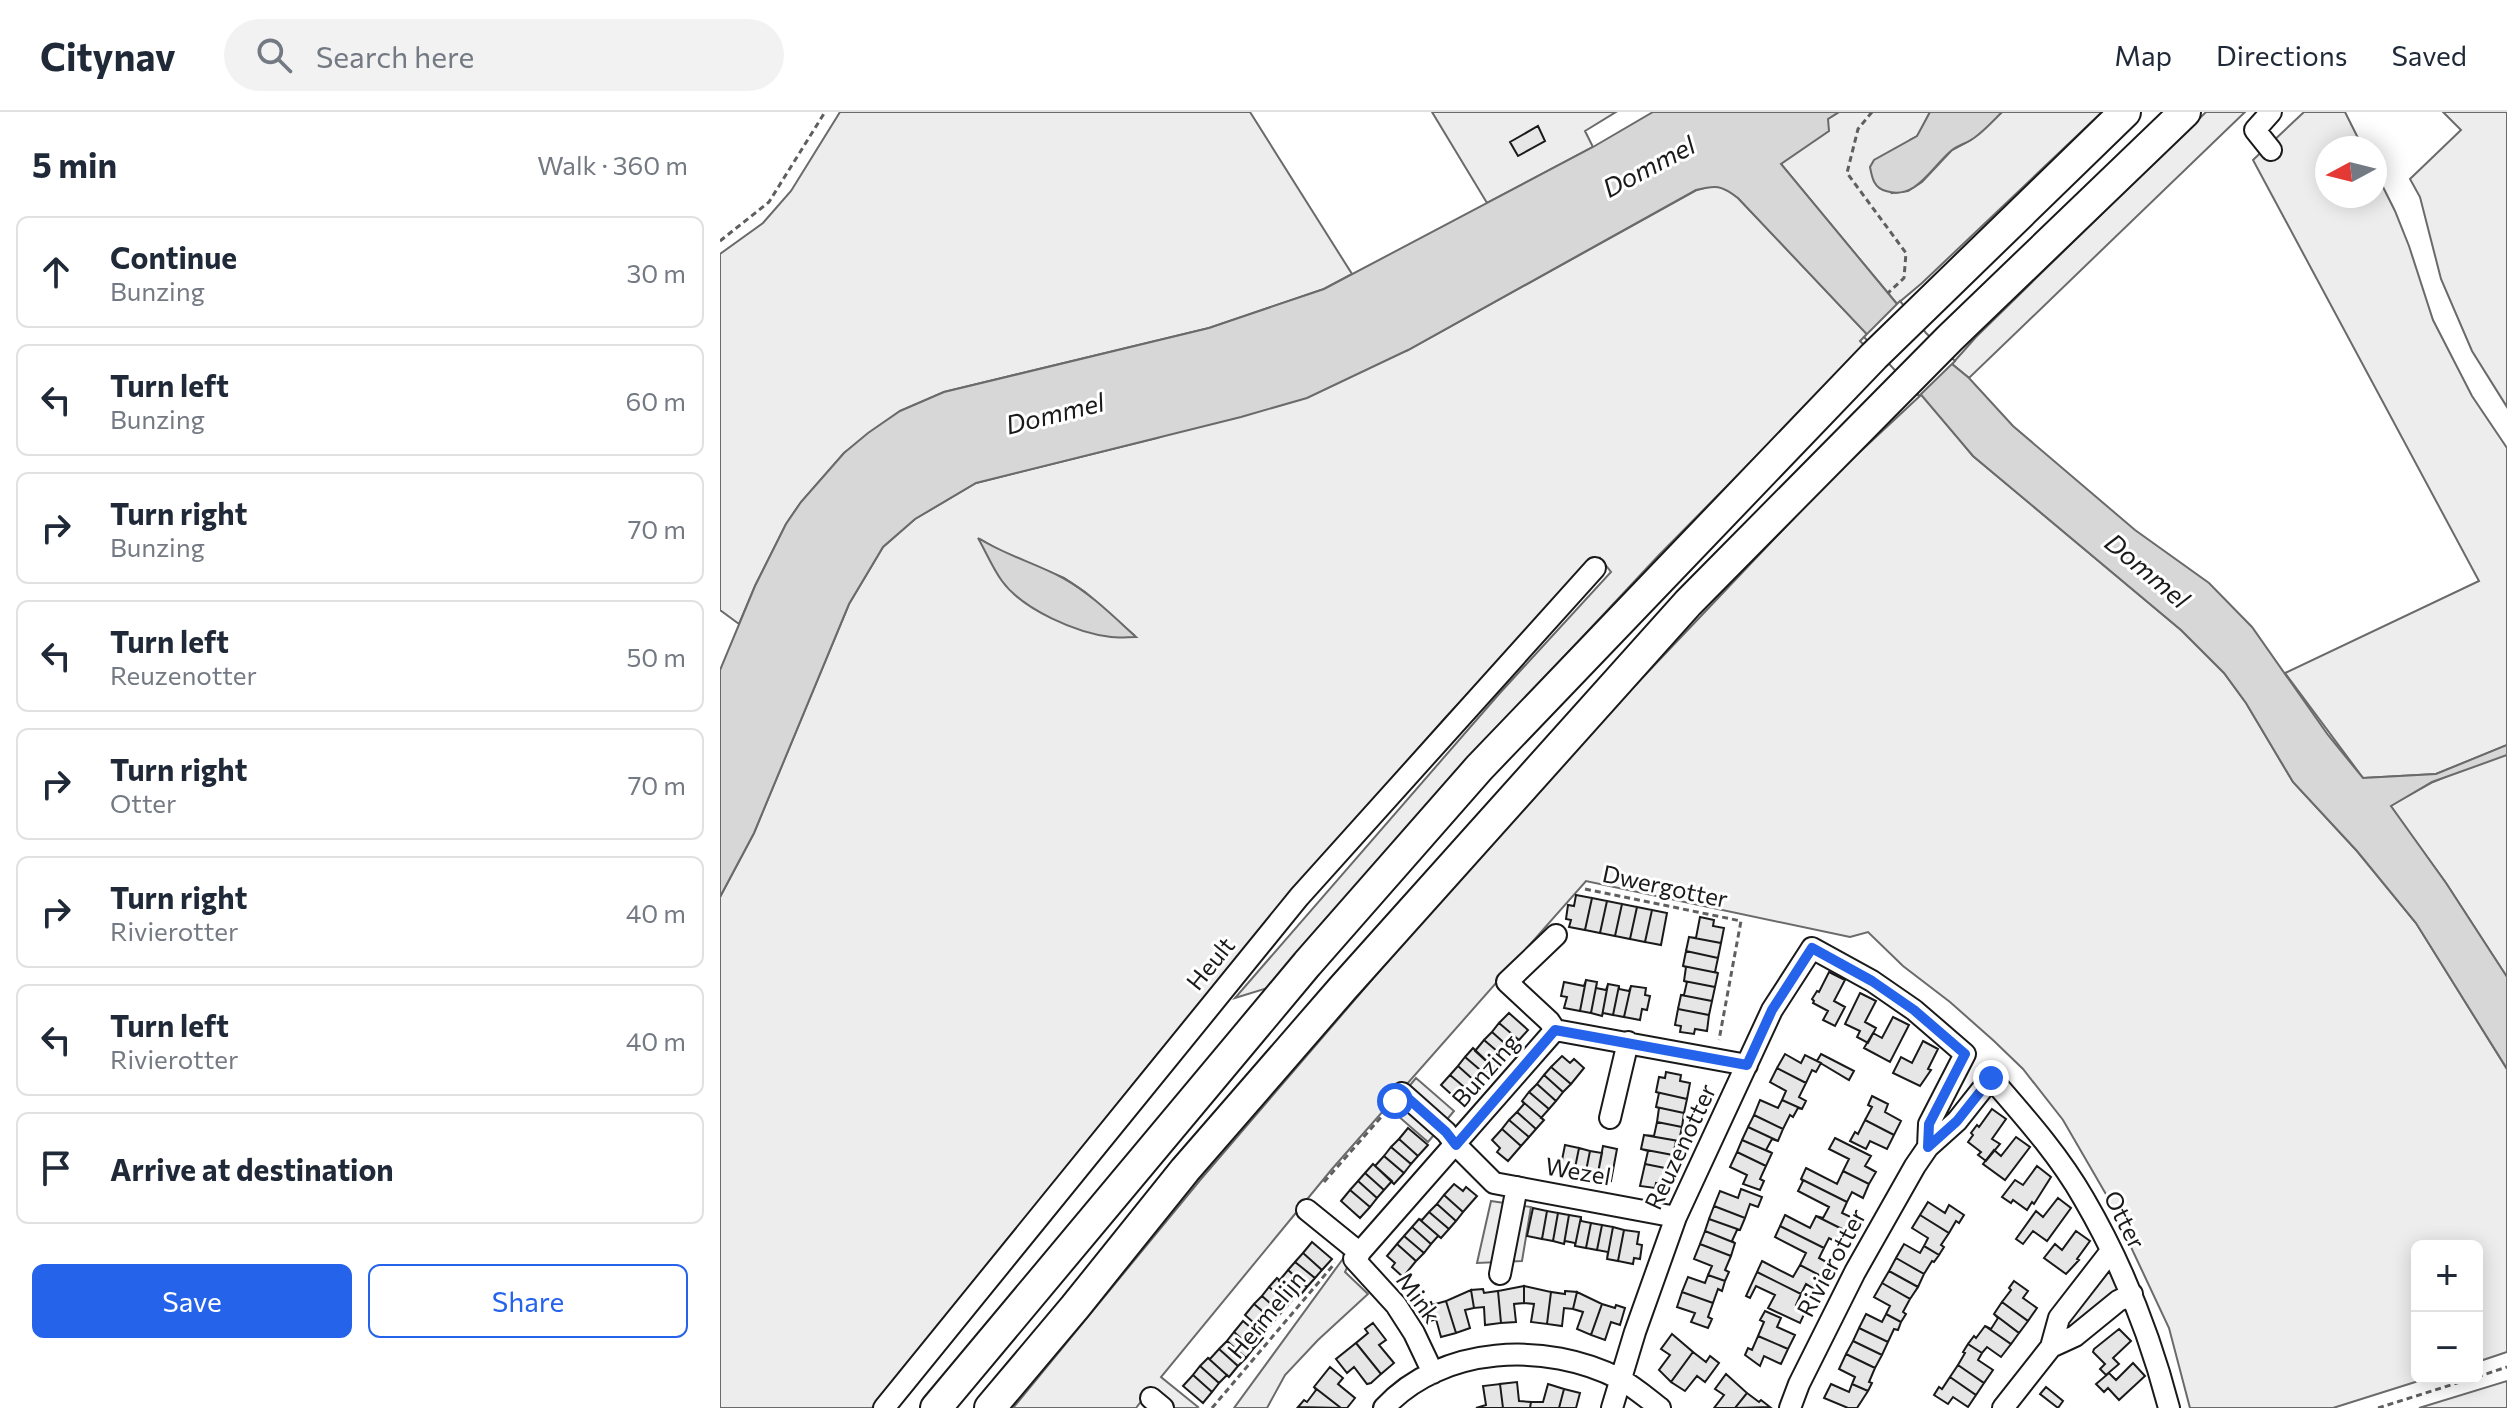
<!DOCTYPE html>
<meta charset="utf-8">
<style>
body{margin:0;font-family:Commissioner,sans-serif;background:#f2f2f3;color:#1f2937}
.controls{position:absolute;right:24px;bottom:24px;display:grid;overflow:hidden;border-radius:12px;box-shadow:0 4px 20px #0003}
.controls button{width:72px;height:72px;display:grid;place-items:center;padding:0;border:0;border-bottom:2px solid #e0e1e3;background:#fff;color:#1f2937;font:40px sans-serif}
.compass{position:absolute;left:1595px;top:24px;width:72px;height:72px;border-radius:50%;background:#fff;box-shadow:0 4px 20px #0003;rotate:263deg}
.stop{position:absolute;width:24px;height:24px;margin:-18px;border:6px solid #2563eb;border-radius:50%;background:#fff}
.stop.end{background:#2563eb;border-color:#fff;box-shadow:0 2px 8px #0008}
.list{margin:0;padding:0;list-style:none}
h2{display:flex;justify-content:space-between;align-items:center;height:104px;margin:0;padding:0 32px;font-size:34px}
h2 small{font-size:26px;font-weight:400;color:#747a83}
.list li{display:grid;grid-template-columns:52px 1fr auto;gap:24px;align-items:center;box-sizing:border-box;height:112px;margin:0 16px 16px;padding:0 16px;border:2px solid #e0e1e3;border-radius:12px}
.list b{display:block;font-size:30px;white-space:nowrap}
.list p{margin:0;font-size:26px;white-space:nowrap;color:#747a83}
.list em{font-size:26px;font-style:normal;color:#747a83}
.actions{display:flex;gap:16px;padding:24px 32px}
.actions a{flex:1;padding:18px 0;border:2px solid #2563eb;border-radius:12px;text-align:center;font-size:28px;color:#2563eb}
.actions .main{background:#2563eb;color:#fff}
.icon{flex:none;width:44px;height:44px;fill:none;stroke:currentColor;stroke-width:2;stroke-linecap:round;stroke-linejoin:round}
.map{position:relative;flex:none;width:1787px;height:1296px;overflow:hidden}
header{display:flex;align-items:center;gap:48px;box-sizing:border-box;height:112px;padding:0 40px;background:#fff;border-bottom:2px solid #e0e1e3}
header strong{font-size:38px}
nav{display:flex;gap:44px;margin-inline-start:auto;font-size:28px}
.search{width:560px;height:72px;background:#f2f2f3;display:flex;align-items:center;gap:20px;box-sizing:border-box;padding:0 28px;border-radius:44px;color:#747a83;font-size:30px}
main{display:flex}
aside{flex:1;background:#fff}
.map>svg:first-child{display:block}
</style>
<header>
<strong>Citynav</strong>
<div class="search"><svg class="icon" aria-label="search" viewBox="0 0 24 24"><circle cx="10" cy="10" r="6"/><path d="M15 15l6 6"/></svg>Search here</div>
<nav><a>Map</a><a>Directions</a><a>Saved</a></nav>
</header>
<main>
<aside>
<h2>5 min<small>Walk · 360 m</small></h2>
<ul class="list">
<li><svg class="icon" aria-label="ahead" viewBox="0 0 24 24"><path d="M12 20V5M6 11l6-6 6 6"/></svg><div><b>Continue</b><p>Bunzing</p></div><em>30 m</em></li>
<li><svg class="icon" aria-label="left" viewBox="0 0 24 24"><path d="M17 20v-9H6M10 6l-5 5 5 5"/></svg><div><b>Turn left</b><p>Bunzing</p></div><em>60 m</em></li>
<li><svg class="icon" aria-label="right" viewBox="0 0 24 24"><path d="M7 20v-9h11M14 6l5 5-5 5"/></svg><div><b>Turn right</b><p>Bunzing</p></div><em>70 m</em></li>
<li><svg class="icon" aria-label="left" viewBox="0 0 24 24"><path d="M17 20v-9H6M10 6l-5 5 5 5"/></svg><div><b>Turn left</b><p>Reuzenotter</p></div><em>50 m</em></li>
<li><svg class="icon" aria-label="right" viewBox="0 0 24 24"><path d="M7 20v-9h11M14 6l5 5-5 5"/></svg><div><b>Turn right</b><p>Otter</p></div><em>70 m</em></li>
<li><svg class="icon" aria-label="right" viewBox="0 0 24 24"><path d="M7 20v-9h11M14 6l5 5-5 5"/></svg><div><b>Turn right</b><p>Rivierotter</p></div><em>40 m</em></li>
<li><svg class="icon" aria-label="left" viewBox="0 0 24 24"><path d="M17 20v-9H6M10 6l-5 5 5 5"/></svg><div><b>Turn left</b><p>Rivierotter</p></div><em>40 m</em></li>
<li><svg class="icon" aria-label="arrive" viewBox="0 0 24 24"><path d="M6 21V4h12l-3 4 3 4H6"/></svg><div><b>Arrive at destination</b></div></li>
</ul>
<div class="actions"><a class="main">Save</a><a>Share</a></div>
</aside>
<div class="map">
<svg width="1787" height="1296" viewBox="0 0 1787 1296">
<rect width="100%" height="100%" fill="#fff"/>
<path fill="#ededed" stroke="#6a6a6a" stroke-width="2" fill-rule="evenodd" d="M120,0h410l102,162 -28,15 -115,39 -265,64 -44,19 -56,42 -43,49 -15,22 -31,62 -16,38 -19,-14v-356l43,-31 28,-32z
M712,0h184l-31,19 8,16 -106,56z
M1119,0h91l-12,24 -8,4 -18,53 16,-2 14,-9 30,-32 19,-10 31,-28h100l-180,171 -25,21 -117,-141 48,-32v-12z
M1486,0h39l-276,266 -17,-14 24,-27z
M1584,0h41l18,36h-36v48h48v-25l20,40 14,35 24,74 39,76 35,52v297l-71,29 -73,4 -78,-105 194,-92 -226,-421z
M1723,0h64v295l-35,-56 -31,-72 -21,-82 -10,-18 51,-49z
M995,73l14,6 9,7 129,136 -7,7 5,5 -206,209 -127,136 -261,296 -36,11 264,-304 112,-122 -11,-14 -40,38 -115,122 -111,126 -178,212 -284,352h-152v-511l34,-64 95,-229 34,-57 32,-28 61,-36 181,-45 251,-88 289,-160zM260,427l30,17 54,22 21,14 50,44z
M1202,282l51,62 208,174 43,43 22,30 47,79 64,69 59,72 91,146v283l-30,10v-116h-60v132h11l-95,30h-143l-21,-80 -62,-132 -44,-76 -40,-51 -29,-28 -44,-39 -47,-36 -35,-34 -18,5 -264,-56 -254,288 -171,208 37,30 -2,1h-42l-11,-9 -7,9h-123l188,-229 205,-239 220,-245 207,-218z
M1787,638v227l-61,-94 -56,-77 43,-24z
M696,966l38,33 -26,31 -38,-33z
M771,1089l40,6 -9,54 -45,2z
M625,1144l5,6 -5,10 23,22 -50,46 -33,35 -18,33h-33z
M1390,1156l11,24 -53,43 -8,-7z
M1787,1269v27h-88z"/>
<path fill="#d7d7d7" stroke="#6a6a6a" stroke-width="2" d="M933,0h186l-11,7 1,12 -48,33 116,140 55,60 17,14 44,48 122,104 74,53 43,44 76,108 35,43 73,-4 71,-29v10l-75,27 -41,24 55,77 61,94v92l-91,-146 -59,-72 -64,-69 -47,-79 -22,-30 -43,-43 -208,-174 -78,-92 -157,-166c-17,-13 -22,-13 -42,-8l-288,160 -101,48 -66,19 -265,66 -61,36 -32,28 -34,57 -95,229 -34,64v-227l35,-84 31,-62 15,-22 43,-49 24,-20 32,-22 44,-19 265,-64 115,-39 269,-142z
M1210,0h72c-9,9 -18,19 -28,26 -7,5 -15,7 -22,12 -20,16 -36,51 -66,41 -12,-3 -14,-13 -16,-24l4,-7 43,-24z
M258,426c27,17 57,25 85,40 27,15 50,38 73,59 -8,0 -17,1 -25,0 -34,-4 -88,-27 -109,-56 -9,-12 -16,-29 -24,-43z"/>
<path fill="#fff" stroke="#6a6a6a" stroke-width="2" d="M1180,189l26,32 29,28 -36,35 -55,-59z"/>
<path fill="#e6e6e6" stroke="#1a1a1a" stroke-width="2" d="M818,14l7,15 -27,15 -8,-14z
M856,783l16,3 -7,32 -16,-3 2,-7 -5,-1 2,-14 6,1z
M872,786l15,3 -7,32 -15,-3z
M887,789l15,3 -7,32 -15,-3z
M902,792l15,3 -7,32 -15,-3z
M917,795l15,3 -7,32 -15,-3z
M932,798l15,3 -6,32 -16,-3z
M980,805l14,3 -1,6 11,2 -3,15 -32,-6 7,1z
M969,825l32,6 -3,15 -32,-7z
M966,839l32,7 -3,14 3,1 -35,-7z
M963,854l35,7 -3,14 -31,-6 2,-14z
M1109,860l16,8 -11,21 11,6 -10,19 -12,-6 5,-9 -15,-8 1,-2 -2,-2 5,-8 2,1z
M866,868l11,2 -6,31 -11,-2z
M866,868l-6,31 -16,-3 3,-11 -6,-1 3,-14 20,4z
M964,869l31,6 -3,14 -31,-6h3l3,-13z
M877,870l-1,6 10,2 2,-6 -6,32 -11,-3z
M888,872l11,2 -6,29 -10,-2 -1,3z
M899,874v3l10,2 2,-5 -7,31 -11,-2z
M911,874l15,2 -1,7 5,1 -3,14 -5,-1 -2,11 -16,-3z
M1140,881l16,8 -11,21 11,6 -8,15 -11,-6 3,-6 -15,-7z
M961,883l31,6 -3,14 -31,-6z
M958,897l31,6 -2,16 -12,-2 -1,5 -14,-2 1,-6 -6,-1z
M789,901l19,17 -9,10 -20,-17z
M1173,905l16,8 -19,37 -26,-14 9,-15 9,5z
M779,911l20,17 -8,9 -19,-17z
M772,920l19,17 -7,8 -20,-17z
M764,928l20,17 -10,11 -19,-17z
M1203,929l15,8 -10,20 3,1 -11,16 -27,-13 8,-16 11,6z
M753,936l19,18 -7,8 -20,-17z
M1065,942l16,9 4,-8 16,8 -5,9 -4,-2 -6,13 -29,-15z
M1101,942l33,17 -5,9 -32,-19z
M842,944l8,7 4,-4 10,9 -13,16 -20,-17z
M745,945l20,17 -8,9 -19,-17z
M738,954l19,17 -7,9 -20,-17z
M831,955l20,17 -8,8 -19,-17z
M1057,956l29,15 -7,14 7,4 -4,8 -20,-9 4,-9 -16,-9z
M946,960l15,3 -1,6 10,2 -3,16 -31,-7 3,-15 6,1z
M730,963l20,17 -10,10 -19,-17z
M824,963l19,17 -7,9 -19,-17z
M817,972l19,17 -7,8 -20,-17z
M809,980l20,17 -8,9 3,2 -22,-19z
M936,980l31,7 -3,14 -28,-6 3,-14z
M1152,984l16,8 -3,8 16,9 -7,14 -29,-15 7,-13 -4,-2z
M1040,988l18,8 4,-8 20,9 -4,-1 -5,9 -3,-2 -7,14 -29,-14z
M802,989l22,19 -8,9 -19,-17 7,-8z
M936,995l28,6 -2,14 -25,-5 2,-14z
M1272,997l14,10 -14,20 8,5 -14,17 -8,-6 3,-3 -13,-10 5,-7 -2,-2 6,-8 2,2z
M797,1000l19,17 -7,8 -20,-17z
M1034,1003l29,14 -5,12 -30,-14z
M789,1008l20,17 -8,9 -19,-17z
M1145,1008l29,15 -7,14 -17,-8 -4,8 -16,-8 5,-9 3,2z
M937,1010l25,5 -3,14 -35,-6 10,1z
M1028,1015l30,14 -6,-2 -6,11 6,3 -30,-13z
M688,1016l20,17 -10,11 -19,-17z
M782,1017l19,17 -13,15 -11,-9 3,-4 -8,-8z
M924,1023l35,6h-3l-3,14 -32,-6z
M1296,1025l14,10 -25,33 -22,-16 11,-14 7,6z
M1115,1026l36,18 -6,10 11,6 -7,12 -26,-13 6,-12 -20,-10z
M679,1027l19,17 -7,8 -20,-17z
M1022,1028l30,13 -6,13 -29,-14z
M845,1033l14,3 -5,25 -14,-3z
M883,1034l14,3 -6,32 -14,-3z
M671,1035l20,17 -7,9 -20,-17z
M859,1036l11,3 -5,25 -11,-3z
M921,1037l32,6 -3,14 -25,-5 3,-13z
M870,1039l12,2 -5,25 -12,-2z
M1017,1040l29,14 -6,13 4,2 -4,9 -17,-6 4,-9 -17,-8z
M664,1044l20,17 -10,11 -19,-18z
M653,1052l19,17 -8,9 -19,-17z
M925,1052l25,5 -3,16 -11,-2 -1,5 -15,-2z
M1317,1054l14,11 -17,27 -2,-2 -5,8 -14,-10 -2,3 -9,-6 13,-17 8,5z
M1086,1056l31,16 6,-13 26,13 -6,14 -11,-6 -5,10 -46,-23z
M645,1061l19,17 -7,8 -19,-17z
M1081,1067l46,23 -5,11 11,5 -7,13 -30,-15 7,2 6,-11 -31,-16 5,-10z
M638,1069l19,17 -7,9 -20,-17z
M734,1072l9,7 3,-4 11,9 -14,16 -19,-17z
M1021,1077l21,8 -4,10 -8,-3 -5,14 -31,-12 6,-15 18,7z
M630,1078l20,17 -10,11 -19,-17z
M724,1083l19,17 -7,9 -19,-17z
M1338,1086l13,10 -24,33 -14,-10 -10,13 -7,-5 20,-28 7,6z
M1208,1090l17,11 4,-8 15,10 -5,8 -3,-2 -7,12 -29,-18z
M717,1092l19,17 -7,8 -20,-17z
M994,1094l31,12 -5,12 -31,-11z
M813,1096l14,3 -5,28 -15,-3z
M827,1099l11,2 -5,28 -11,-2z
M709,1100l20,17 -8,9 -22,-19 3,1z
M838,1101l11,2 -5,29 -11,-3z
M849,1103l12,2 -6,29v-3l-10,-2 -1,3z
M1065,1103l25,13 6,-12 30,15 -6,13 -11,-6 -5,10 -44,-22z
M1200,1103l29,18 -8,12 3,2 -5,8 -15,-9 4,-8 -16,-10z
M861,1105v4l10,2 -5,25 -11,-2z
M699,1107l22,19 -3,-2 -7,8 -19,-17z
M989,1107l31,11h-3l-5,11 3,2 -30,-12z
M871,1111l11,2 -5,25 -11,-2z
M882,1113l11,2 -6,32 1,-7 -11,-2z
M1060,1114l44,22 -5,10 11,6 -7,13 -23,-12 6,-12 -31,-16z
M692,1115l19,17 -7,9 -20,-17z
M893,1115l11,3 -6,31 -11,-2z
M904,1118l15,2 -2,12 5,1 -2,14 -6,-1 -1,6 -15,-3z
M985,1119l30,12 -4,13 -31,-12z
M1356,1119l14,10 -13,18 2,1 -13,14 -22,-16 11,-14 7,6z
M684,1124l20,17 -8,8 -19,-17z
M592,1130l20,17 -10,11 -19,-17z
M677,1132l19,17 -13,16 -11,-10 3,-4 -8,-7z
M980,1132l31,12 -6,14 4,2 -4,9 -17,-6 4,-9 -18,-7z
M1184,1132l16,9 4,-7 15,9 -5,7 -2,-1 -8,13 -28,-16z
M583,1141l19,17 -7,8 -20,-16z
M1176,1146l28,16 -6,13 -29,-16z
M1042,1149l31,16 7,-12 23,12 -7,13 -10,-6 -5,10 -44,-22z
M575,1150l20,16 -8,9 -19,-17z
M568,1158l19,17 -9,11 -19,-17z
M1169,1159l29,16 -8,12 -28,-16z
M1037,1160l44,22 -5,11 10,5 -6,13 -32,-15 7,-13 -19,-9 -6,12 -4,-2z
M988,1163l17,6 -3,10 -4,-2 -5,14 -31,-11 6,-15 17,6z
M557,1166l19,17 -7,9 -20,-17z
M1294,1169l14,10 -5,7 14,10 -9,13 -26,-19 9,-12 -2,-2z
M1162,1171l28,16 -7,13 3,2 -5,8 -15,-8 4,-8 -16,-9z
M804,1174l27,6 -4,32 -16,-2 3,-18 -10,-1z
M804,1174v17l-10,1 2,18 -15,1 -3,-32z
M549,1175l20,17 -8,9 -19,-17z
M763,1177l1,4 14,-2 3,32 -16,2 -1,-18 -10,1 -3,-18z
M751,1178l3,18 -9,2 5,18 -14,5 -10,-32z
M845,1179l12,1 -4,17 -9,-1 -2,18 -15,-2 4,-32 14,2z
M857,1180l25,12 -11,31 -14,-6 6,-17 -10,-3z
M962,1180l31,11 -5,14 4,2 -4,9 -17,-6 4,-9 -18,-6z
M542,1184l19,17 -7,8 -20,-17z
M726,1189l10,32 -15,4 -5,-18 -8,3 -5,-17 8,-3 1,3z
M1282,1190l26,19 -9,12 -25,-19z
M534,1192l20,17 -10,11 -19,-17z
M882,1192l13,4 1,-3 9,3 -5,17 -9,-3 -6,18 -14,-5z
M1045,1199l16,7 -4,9 18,8 -7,14 -30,-13 6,-14 -4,-2z
M1146,1202l16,8 4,-8 15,8 -3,8 -4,-1 -6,13 -29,-14z
M1274,1202l25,19 -8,11 -26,-18 6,3 7,-11z
M523,1209l20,17 -10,11 -19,-17z
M653,1211l13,17 -7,5 15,18 -13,11 -25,-31 12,-10 -3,-4z
M1265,1214l26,18 -10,13 -14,-10 -5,6 -14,-9 6,-8 2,2z
M1139,1216l29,14 -6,13 -29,-14z
M1399,1217l12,12 -18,17 6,6 -13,11 -6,-6 5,-5 -12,-12 1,-3z
M514,1220l19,17 -7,9 -19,-17z
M952,1222l21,18 -22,30 -12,-12 11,-15 -9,-6z
M1038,1224l30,13 -7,15 -17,-8 -4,10 -15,-11 3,-7 4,2z
M507,1229l19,17 -8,8 -19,-17z
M1133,1229l29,14 -7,13 -29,-14z
M636,1231l25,31 -10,9 -4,1 -13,-17 -7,6 -11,-14z
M1248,1232l14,9 -4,7 15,10 -9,13 -26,-18 7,-12 -2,-1z
M499,1237l19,17 -9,11 -21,-19 2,1z
M973,1240l13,10 4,-6 9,7 -14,19 -8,-6 -12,15 -14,-9z
M1126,1242l29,14 -6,14 3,1 -4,8 -16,-7 3,-7 -16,-8z
M488,1246l21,19 -2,-2 -8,8 -19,-17z
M1413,1251l12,13 -26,24 -11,-12 -4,4 -8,-8 13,-11 7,7z
M1238,1253l26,18 -8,12 -26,-18z
M480,1254l19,17 -7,9 -19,-17z
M610,1255l13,11 -5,6 17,14 -8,10h-6l-27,-21z
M1006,1262l21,19 -12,15h-21l10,-13 -9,-6z
M473,1263l19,17 -9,11 -20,-17z
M1230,1265l26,18 -8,12 -15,-10 -5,7 -14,-9 5,-8 3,2z
M797,1270l2,19 12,1 -1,6h-27l-3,-24z
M780,1272l3,24h-27l10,-3 -3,-19z
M828,1272l16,5 -5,19h-29l1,-6h12z
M1111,1272l18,8 3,-8 16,7 -11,17h-9l-24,-10z
M594,1275l27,21 -43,-1 6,-7 3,2 9,-12z
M1326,1275l17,14 -5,7 -18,-14z
M844,1277l16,4 -4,15h-17z
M1027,1281l12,9 2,-2 9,7 -35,1z"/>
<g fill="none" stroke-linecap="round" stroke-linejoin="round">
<defs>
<path id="minor" d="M1551,0l-16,18 16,20
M835,918l-6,-9 -42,-39 49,-47
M682,981l44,39 10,13 38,38 182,34
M890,1006l18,-76
M587,1098l53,43
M780,1162l17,-87
M1331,1235l24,-11 43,-35 14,-7
M713,1261l-19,-40 -18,-28 -42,-46 201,-229 192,35
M431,1286l12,10
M164,1296l415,-511 296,-329
M664,1296c58,-63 162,-67 236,-29 14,8 27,19 40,29
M892,1296l23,-76 41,-115 96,-207 40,-62 60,33 42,29 51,44 -36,70 -1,23
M1070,1296l9,-24 56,-112 60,-106 13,-19 29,-26 34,-43c33,38 68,77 93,121 38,65 66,136 85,209
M1283,1296l48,-61 8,-29 52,-67"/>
<path id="highway" d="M216,1296l371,-444 172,-196 395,-412 251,-244
M270,1296l85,-101 110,-137 158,-182 345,-385 262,-265 235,-226"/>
</defs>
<use href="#minor" stroke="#1a1a1a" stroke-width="24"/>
<use href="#highway" stroke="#1a1a1a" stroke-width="34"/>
<path stroke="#5f5f5f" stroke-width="3" stroke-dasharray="6 4" stroke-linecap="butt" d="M1152,0l-14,17 -11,44 59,80 -2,25 -16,15
M0,129l49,-39 56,-90
M865,777l156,32 -22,119
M604,1070l65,-74
M1757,1265l30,-10
M492,1296l123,-145
M1658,1296l95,-30"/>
<use href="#minor" stroke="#fff" stroke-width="20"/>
<use href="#highway" stroke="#fff" stroke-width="30"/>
</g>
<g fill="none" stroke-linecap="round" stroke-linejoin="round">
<path stroke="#2563eb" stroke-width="10" d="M675,989l7,-8 44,39 10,13 99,-115 192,35 25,-55 40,-62 60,33 42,29 51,44 -36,70 -1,23 29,-26 34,-43"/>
</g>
<g text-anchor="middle" stroke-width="6" stroke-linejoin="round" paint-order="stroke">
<g font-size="24" fill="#1a1a1a" stroke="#fff">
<text transform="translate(945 775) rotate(12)" y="8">Dwergotter</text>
<text transform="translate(491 852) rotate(-51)" y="8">Heult</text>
<text transform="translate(766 959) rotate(-49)" y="8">Bunzing</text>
<text transform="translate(961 1035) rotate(-65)" y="8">Reuzenotter</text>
<text transform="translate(858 1060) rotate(10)" y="8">Wezel</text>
<text transform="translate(1404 1108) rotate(63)" y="8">Otter</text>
<text transform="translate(1112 1151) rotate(-62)" y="8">Rivierotter</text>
<text transform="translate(698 1186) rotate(54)" y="8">Mink</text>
<text transform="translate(547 1203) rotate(-50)" y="8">Hermelijn</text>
</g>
<g font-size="26" font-style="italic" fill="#1a1a1a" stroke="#fff">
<text transform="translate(929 55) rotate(-28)" y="9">Dommel</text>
<text transform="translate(335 302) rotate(-14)" y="9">Dommel</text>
<text transform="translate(1427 459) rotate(40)" y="9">Dommel</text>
</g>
</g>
</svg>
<div class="controls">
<button>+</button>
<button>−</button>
</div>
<svg class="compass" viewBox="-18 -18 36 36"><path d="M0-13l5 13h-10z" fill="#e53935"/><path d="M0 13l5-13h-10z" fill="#747a83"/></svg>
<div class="stop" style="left:675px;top:989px"></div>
<div class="stop end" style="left:1271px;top:966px"></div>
</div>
</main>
